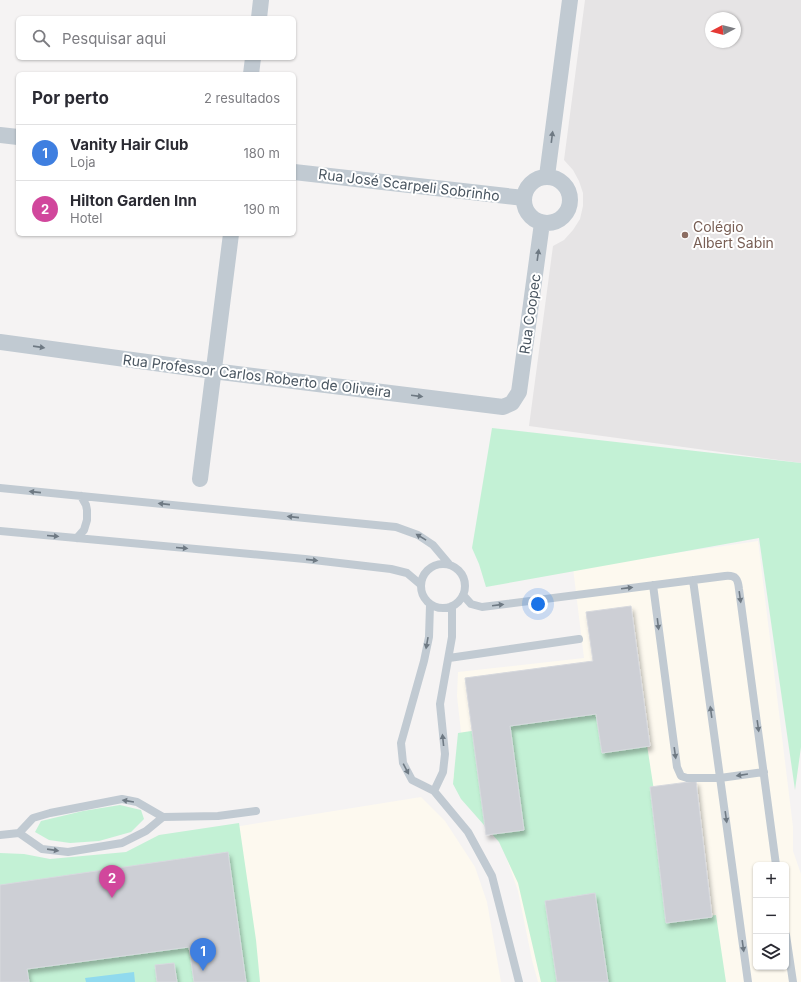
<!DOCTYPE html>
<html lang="pt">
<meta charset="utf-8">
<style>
body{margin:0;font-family:Inter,sans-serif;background:#f2f2f3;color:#2b2b33}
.controls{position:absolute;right:12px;bottom:12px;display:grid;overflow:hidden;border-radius:6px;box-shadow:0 1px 3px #0004}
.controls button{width:36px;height:36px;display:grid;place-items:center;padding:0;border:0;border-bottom:1px solid #e1e1e2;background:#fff;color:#2b2b33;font:20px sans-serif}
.compass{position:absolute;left:705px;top:12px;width:36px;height:36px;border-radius:50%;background:#fff;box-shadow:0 1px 3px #0004;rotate:263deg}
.you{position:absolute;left:538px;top:604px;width:14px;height:14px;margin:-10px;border:3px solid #fff;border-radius:50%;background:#1a73e8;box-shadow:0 0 0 6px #1a73e833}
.badge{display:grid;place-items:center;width:26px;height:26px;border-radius:50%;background:#1a73e8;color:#fff;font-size:13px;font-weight:700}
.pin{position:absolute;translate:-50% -33px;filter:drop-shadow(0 1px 2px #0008)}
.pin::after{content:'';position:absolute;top:21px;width:14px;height:12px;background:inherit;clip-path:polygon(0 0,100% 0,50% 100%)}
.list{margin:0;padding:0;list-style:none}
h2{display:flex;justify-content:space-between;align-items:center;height:52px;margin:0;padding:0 16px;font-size:17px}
h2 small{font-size:13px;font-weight:400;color:#7c7c81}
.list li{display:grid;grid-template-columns:26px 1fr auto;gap:12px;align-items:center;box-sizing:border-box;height:56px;padding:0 16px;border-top:1px solid #e1e1e2}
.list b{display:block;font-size:15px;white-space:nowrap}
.list p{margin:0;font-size:13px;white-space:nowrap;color:#7c7c81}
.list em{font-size:13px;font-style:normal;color:#7c7c81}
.icon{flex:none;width:22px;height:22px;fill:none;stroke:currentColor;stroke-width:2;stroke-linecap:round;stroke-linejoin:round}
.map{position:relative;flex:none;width:801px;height:982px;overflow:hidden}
.search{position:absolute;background:#fff;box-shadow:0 1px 3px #0004;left:16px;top:16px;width:280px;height:44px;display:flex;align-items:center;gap:10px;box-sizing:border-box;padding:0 14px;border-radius:6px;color:#7c7c81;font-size:15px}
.panel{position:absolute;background:#fff;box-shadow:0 1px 3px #0004;left:16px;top:72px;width:280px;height:164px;border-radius:6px}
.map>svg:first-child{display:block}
</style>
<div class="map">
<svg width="801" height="982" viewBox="0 0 801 982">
<defs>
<filter id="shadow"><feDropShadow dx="2.5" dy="4.5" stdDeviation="2" flood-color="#0004"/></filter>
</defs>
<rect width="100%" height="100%" fill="#f5f3f3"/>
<path fill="#fdf9ef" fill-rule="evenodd" d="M758,541l35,286v24l8,23v108h-263l-6,-22 -14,-69 -17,-49 -37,-41 -11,-23 9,-37 -5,-45 1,-24 126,-14 -11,-90zM756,865h30v102h-30z
M421,797l24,24 30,46 12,35 14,80h-501v-125l54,11 83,-13 53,-21z"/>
<path fill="#e6e4e5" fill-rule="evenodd" d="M585,0h216v463l-272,-37 24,-180 11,-6 9,-10 7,-11 3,-13v-13l-4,-12 -6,-11 -9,-10zM711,18h24v24h-24z"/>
<path fill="#c3f1d5" d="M492,428l309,35v284l-6,43 -36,-252 -273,49 -7,-23 -7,-16z
M641,706l33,215 42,-6 10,67h-185l-23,-99 -19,-41 -38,-43 -8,-15 2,-21 3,-30z
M120,805l21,5 3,9 -13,13 -32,9 -29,2 -21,-3 -14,-8 6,-11 42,-10z
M239,823l17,117 4,42h-260v-129l24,1 26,5 76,-7 33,-17z"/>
<path fill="#90daee" d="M134,972l1,10h-49l-1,-4z"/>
<path fill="#cdcfd5" stroke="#d7d9de" filter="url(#shadow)" d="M631,606l19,140 -48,7 -6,-39 -86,12 14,104 -38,5 -21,-157 128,-17 -7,-49z
M696,781l16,136 -46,6 -16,-136z
M228,852l18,130h-52l-5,-35 -162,22 2,13h-29v-97z
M595,893l13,89h-51l-12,-81z
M174,963l3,19h-20l-2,-17z"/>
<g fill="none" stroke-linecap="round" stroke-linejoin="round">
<path stroke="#c1cad2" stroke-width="8" d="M0,488l396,39 22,8 15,10 16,19
M0,531l305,28 86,10 16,4 13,11
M77,538l7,-8 3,-10v-10l-1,-5 -5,-9
M421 586a22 22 0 1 1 44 0a22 22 0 1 1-44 0Z
M693,580l55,402
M653,585l24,182 4,9 6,2h33l44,-6
M463,595l8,9 11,3 243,-31c11,-1 13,3 14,13l37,276
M430,605l-1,32 -5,24 -23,82 2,20 9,17 22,11 34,41 24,44 27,106
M449,658l130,-19
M434,791l9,-19 2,-18 -5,-50 12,-67v-31
M19,833l14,-15 17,-5 72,-14 15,3 26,15 55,-1 38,-5
M0,835l19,-2 23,16 26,3 54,-9 24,-12 17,-14
M786,935l7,47"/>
<path stroke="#c1cad2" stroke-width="16" d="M259,18l2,-18
M251,74l2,-16
M0,135l18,2
M294,172l230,26
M547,176l23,-176
M524 200a23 23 0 1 1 46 0a23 23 0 1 1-46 0Z
M0,342l213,29 290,36 9,-4 7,-11 23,-169
M200,479l31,-245"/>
</g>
<defs><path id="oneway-solid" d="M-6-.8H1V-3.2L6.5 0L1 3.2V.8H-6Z"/></defs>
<g fill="#6e7983">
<use href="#oneway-solid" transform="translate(552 137) rotate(-83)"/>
<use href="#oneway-solid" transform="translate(538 255) rotate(-82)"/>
<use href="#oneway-solid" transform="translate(39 347) rotate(8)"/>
<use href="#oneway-solid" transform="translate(417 396) rotate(7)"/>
<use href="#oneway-solid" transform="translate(35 492) rotate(-174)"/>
<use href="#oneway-solid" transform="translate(164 504) rotate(-174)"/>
<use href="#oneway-solid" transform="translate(293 517) rotate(-174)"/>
<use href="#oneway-solid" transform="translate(53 536) rotate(5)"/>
<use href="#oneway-solid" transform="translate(421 537) rotate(-149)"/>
<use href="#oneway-solid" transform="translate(182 548) rotate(5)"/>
<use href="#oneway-solid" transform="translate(312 560) rotate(6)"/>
<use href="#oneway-solid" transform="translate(627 588) rotate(-7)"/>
<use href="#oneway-solid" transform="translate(740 597) rotate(82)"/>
<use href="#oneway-solid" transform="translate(498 605) rotate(-7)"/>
<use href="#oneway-solid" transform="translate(658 624) rotate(83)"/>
<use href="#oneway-solid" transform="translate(427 643) rotate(100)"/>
<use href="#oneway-solid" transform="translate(711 712) rotate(-98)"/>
<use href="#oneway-solid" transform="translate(758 726) rotate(82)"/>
<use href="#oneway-solid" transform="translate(443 740) rotate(-96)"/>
<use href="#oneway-solid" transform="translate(675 753) rotate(82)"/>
<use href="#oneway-solid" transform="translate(406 769) rotate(62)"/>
<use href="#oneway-solid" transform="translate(742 775) rotate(171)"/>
<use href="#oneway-solid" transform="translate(128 801) rotate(-171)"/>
<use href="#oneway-solid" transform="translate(726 817) rotate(82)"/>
<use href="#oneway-solid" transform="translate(53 850) rotate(8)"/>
<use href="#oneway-solid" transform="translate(743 946) rotate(82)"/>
</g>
<circle fill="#8d6e63" stroke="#fff" stroke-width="1.5" cx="685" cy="235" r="4"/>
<g text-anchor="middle" stroke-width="4" stroke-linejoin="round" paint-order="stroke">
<g font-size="14" fill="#4a5661" stroke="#fff">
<text transform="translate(409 185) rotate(7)" y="5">Rua José Scarpeli Sobrinho</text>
<text transform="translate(530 314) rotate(-82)" y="5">Rua Coopec</text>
<text transform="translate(257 376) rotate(7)" y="5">Rua Professor Carlos Roberto de Oliveira</text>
</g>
<g font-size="14" fill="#785e54" stroke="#fff" text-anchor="start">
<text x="693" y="232">Colégio<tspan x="693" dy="16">Albert Sabin</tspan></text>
</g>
</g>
</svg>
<div class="controls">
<button>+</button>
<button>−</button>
<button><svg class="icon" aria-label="layers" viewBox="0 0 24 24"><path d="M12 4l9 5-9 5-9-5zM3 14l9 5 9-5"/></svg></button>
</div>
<svg class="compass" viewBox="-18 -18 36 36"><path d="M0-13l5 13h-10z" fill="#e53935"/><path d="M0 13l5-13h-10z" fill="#7c7c81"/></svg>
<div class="you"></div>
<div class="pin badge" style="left:203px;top:971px;background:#3f7fe0">1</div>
<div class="pin badge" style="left:112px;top:898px;background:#d1479c">2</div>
<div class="search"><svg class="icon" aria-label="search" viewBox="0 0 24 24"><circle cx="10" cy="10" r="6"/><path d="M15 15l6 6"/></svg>Pesquisar aqui</div>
<section class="panel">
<h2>Por perto<small>2 resultados</small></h2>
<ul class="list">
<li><span class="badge" style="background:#3f7fe0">1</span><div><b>Vanity Hair Club</b><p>Loja</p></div><em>180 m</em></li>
<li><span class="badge" style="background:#d1479c">2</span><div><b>Hilton Garden Inn</b><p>Hotel</p></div><em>190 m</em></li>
</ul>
</section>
</div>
